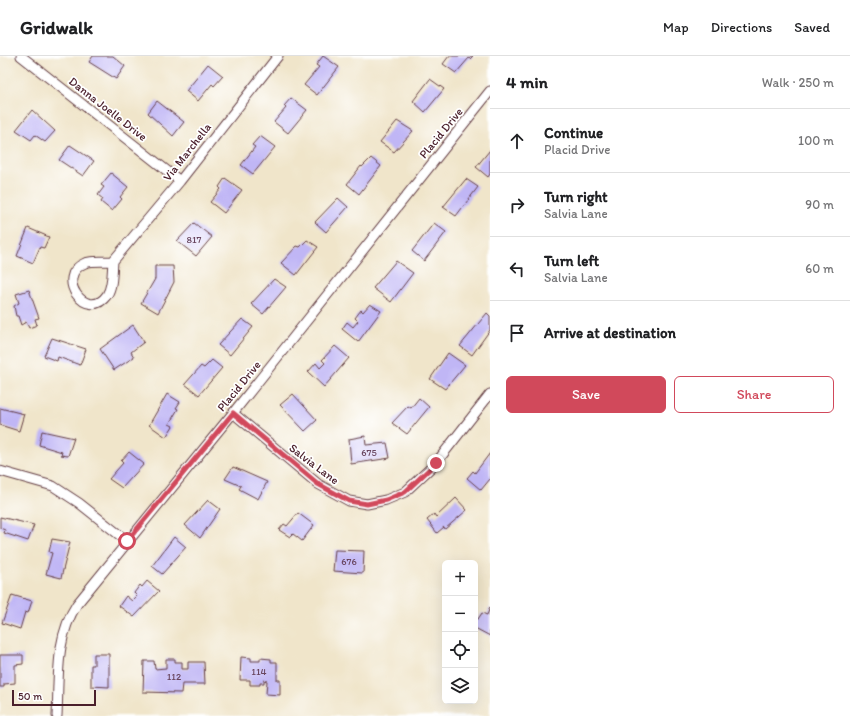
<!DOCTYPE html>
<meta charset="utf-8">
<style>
body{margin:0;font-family:Itim,sans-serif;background:#f2f2f2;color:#202124}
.controls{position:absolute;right:12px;bottom:12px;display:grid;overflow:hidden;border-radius:6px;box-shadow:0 4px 16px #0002}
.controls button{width:36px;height:36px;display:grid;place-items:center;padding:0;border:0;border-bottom:1px solid #e0e0e0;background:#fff;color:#202124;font:20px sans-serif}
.scale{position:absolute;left:12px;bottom:10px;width:84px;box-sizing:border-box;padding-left:4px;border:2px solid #4a1f2b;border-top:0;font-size:11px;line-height:14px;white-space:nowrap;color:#4a1f2b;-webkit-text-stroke:3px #fff;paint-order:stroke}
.stop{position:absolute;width:12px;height:12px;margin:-9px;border:3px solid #d1495b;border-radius:50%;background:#fff}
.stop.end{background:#d1495b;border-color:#fff;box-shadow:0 1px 4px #0008}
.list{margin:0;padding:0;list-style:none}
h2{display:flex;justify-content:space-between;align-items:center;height:52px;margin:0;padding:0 16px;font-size:17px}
h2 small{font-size:13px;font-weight:400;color:#757577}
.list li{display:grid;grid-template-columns:26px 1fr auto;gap:12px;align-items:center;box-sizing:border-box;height:64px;padding:0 16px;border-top:1px solid #e0e0e0}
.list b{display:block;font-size:15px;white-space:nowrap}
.list p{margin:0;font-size:13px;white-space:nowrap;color:#757577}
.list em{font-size:13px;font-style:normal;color:#757577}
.actions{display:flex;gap:8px;padding:12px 16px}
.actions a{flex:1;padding:9px 0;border:1px solid #d1495b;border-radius:6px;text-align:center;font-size:14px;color:#d1495b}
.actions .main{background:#d1495b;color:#fff}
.icon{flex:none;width:22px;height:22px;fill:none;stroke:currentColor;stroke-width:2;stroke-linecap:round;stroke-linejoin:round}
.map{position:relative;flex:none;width:490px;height:660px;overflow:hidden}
header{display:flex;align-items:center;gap:24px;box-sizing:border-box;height:56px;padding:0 20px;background:#fff;border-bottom:1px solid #e0e0e0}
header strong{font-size:19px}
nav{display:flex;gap:22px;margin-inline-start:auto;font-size:14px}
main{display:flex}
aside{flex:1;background:#fff}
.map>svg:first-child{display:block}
</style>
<header>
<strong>Gridwalk</strong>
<nav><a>Map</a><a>Directions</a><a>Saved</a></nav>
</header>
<main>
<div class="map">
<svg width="490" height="660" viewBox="0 0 490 660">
<rect width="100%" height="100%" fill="#fff"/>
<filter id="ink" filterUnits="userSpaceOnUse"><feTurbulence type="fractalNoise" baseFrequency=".025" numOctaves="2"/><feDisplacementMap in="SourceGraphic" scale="8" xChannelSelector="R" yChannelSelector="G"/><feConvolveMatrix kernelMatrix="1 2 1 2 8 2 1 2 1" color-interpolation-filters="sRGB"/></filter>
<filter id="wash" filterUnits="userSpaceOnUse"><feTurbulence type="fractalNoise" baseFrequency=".012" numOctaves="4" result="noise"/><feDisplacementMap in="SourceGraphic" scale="16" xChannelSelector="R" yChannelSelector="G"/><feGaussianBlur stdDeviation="0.9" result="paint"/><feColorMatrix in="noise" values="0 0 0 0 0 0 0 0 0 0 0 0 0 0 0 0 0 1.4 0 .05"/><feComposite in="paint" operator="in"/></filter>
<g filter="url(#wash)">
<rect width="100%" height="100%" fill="#f0e5ca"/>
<g id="blocks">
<path fill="#c0b6f5" d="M93,0h20l12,10 -9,13 -27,-17z
M323,0l16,11 -22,28 -13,-10 15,-18 -3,-2z
M449,0h24l-3,3 -1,-1 -13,15 -13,-9z
M208,8l15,12 -9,10 -2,-2 -14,17 -12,-10z
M430,23l14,10 -19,23 -12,-11z
M291,42l16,12 -19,23 -14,-11 12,-14 -2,-2z
M157,45l27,21 -11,14 -25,-23z
M32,54l23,21 -10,11 -10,-7 -4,5 -15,-10z
M397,65l16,10 -19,21 -14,-10z
M260,80l15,11 -22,27 -12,-9 14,-18 -3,-2z
M70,89l24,16 -11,15 -24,-16z
M490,94v24l-2,3 -12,-10z
M371,102l10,8 -22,28 -12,-10 14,-18 1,1z
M111,117l17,14 -8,10 2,2 -10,12 -11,-9 2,-3 -5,-4 6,-8 -3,-2z
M225,122l17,12 -18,23 -14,-11 11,-13 -2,-2z
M466,123l12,8 -22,29 -13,-9z
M338,142l10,9 -22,25 -11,-10z
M194,167l18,14 -16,19 -19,-15z
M434,167l12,9 -22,29 -12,-10z
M28,172l21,9 -5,11 -4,-1 -7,16 -16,-7z
M307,184l11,7 -22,28 -15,-12 16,-17 3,1z
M396,205l17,12 -22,29 -18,-14z
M155,210h18l1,16 -16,31 -17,-10 14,-24z
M274,223l12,8 -23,27 -12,-10z
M29,234l10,28 -4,1 2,6 -8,3 -3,-6 -5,3 -3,-9h-2l-2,-10 5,-3 -3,-9z
M370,248l11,7 -23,31 -16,-13 5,-7 6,5 5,-6 -3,-3 6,-8 2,2z
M487,257l3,3v14l-18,25 -12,-9z
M242,263l11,8 -23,28 -12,-10z
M133,269l11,17 -13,10 3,5 -20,13 -14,-21z
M52,282l34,11 -6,16 -22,-8 -1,4 -13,-5z
M335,290l14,12 -25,29 -16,-15 8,-9 4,5 5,-5 -3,-3z
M448,297l17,12 -20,24 -15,-10z
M212,304l10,8 -23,27 -14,-11 16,-18 3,2z
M167,338l13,8 -4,6 2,1 -9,15 4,2 -7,11 -17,-12z
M293,338l24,26 -12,11 -25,-26z
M419,342l10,9 -22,27 -15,-11 16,-17 3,2z
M0,352l24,6 -5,17 -19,-6z
M42,375l32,7 -6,18 -7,-1 1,-3 -23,-7z
M365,380l1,9 21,-2 3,15 -39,6 -2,-25z
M129,396l15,12 -22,24 -13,-9 14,-16 -2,-2z
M490,397v26l-9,11 -14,-12 6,-7 2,2z
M233,411l34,15 -9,17 -19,-10 2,-3 -16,-7z
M456,442l11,12 -22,19 -1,-2 -7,6 -10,-13 7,-6 2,3z
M208,444l12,9 -20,29 -15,-13z
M298,457l16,12 -12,16 -9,-7 -3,3 -11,-7 5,-6 3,2z
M0,461l34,8 -6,16 -24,-8 1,-3 -5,-2z
M174,481l12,10 -24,27 -10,-8z
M52,483l18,3 -9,36 -15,-4 6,-21 -3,-1z
M335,494l29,1 -1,22 -30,-2z
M147,525l12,10 -25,26 -15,-11 7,-10 6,5 5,-5 -3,-3 6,-8 2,2z
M12,539l20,6 -4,12 -3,-1 -5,17 -18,-6z
M490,551v29l-15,-8v-10l3,1 4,-6 5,2z
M94,598h15v33l-18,-1v-21h3z
M0,599h23v9l-8,1v18l-11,1v3h-4z
M241,601l10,1v3h9v-3l11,1v3h6v18h3v15l-14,-1 1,-13 -3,-1v3h-4v2h-10v-5h-10z
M166,603h9v3h7v7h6v-7h16l1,22h-23l-1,9 -38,-1 1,-31h10l1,8 11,-1z"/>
</g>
</g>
<g filter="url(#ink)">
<use href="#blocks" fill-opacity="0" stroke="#633d43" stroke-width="1"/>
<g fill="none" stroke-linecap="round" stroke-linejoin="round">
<defs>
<path id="minor" d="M21,0l159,125
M113,205l67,-80 98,-125
M113,205c-1,10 0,25 -6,34 -20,28 -54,-19 -22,-32 8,-3 19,-1 28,-2z
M233,357l85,71 31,17 18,3 19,-4 19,-8 31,-29 54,-69
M0,415l53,15 26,17 48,38
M57,660c2,-39 -2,-78 20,-112l156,-191 257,-322"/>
</defs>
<use href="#minor" stroke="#633d43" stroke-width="11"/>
<use href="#minor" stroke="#fff" stroke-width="9"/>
</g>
</g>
<g fill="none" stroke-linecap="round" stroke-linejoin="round" filter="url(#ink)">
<path stroke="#d1495b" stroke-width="5" d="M127,485l106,-128 85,71 31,17 18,3 19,-4 19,-8 31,-29"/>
</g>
<g text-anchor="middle" stroke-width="3.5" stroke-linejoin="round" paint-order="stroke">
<g font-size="10" fill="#68455e">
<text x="194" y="187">817</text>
<text x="369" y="400">675</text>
<text x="349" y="509">676</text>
<text x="259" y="619">114</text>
<text x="174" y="624">112</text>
</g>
<g font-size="12" fill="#4a1f2b" stroke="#fff">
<text transform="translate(108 53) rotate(38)" y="4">Danna Joelle Drive</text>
<text transform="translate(441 77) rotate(-51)" y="4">Placid Drive</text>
<text transform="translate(187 96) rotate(-52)" y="4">Via Marchella</text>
<text transform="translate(239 330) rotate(-51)" y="4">Placid Drive</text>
<text transform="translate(314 408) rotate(37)" y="4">Salvia Lane</text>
</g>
</g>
</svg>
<div class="controls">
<button>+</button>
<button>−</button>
<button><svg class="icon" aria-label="locate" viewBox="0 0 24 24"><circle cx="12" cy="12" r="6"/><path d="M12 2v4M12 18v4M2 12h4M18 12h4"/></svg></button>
<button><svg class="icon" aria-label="layers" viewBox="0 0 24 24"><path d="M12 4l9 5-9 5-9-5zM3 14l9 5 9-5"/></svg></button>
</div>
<div class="scale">50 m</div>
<div class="stop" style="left:127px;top:485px"></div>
<div class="stop end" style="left:436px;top:407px"></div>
</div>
<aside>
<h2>4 min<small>Walk · 250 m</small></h2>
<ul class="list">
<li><svg class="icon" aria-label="ahead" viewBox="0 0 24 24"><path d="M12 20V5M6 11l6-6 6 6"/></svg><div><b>Continue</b><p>Placid Drive</p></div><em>100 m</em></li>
<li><svg class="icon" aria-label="right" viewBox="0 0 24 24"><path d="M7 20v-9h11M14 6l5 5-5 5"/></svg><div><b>Turn right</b><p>Salvia Lane</p></div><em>90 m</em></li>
<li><svg class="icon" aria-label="left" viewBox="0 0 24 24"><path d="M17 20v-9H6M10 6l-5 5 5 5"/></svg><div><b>Turn left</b><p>Salvia Lane</p></div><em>60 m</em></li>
<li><svg class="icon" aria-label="arrive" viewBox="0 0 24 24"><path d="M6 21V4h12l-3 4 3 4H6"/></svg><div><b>Arrive at destination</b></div></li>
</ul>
<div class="actions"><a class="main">Save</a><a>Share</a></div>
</aside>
</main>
